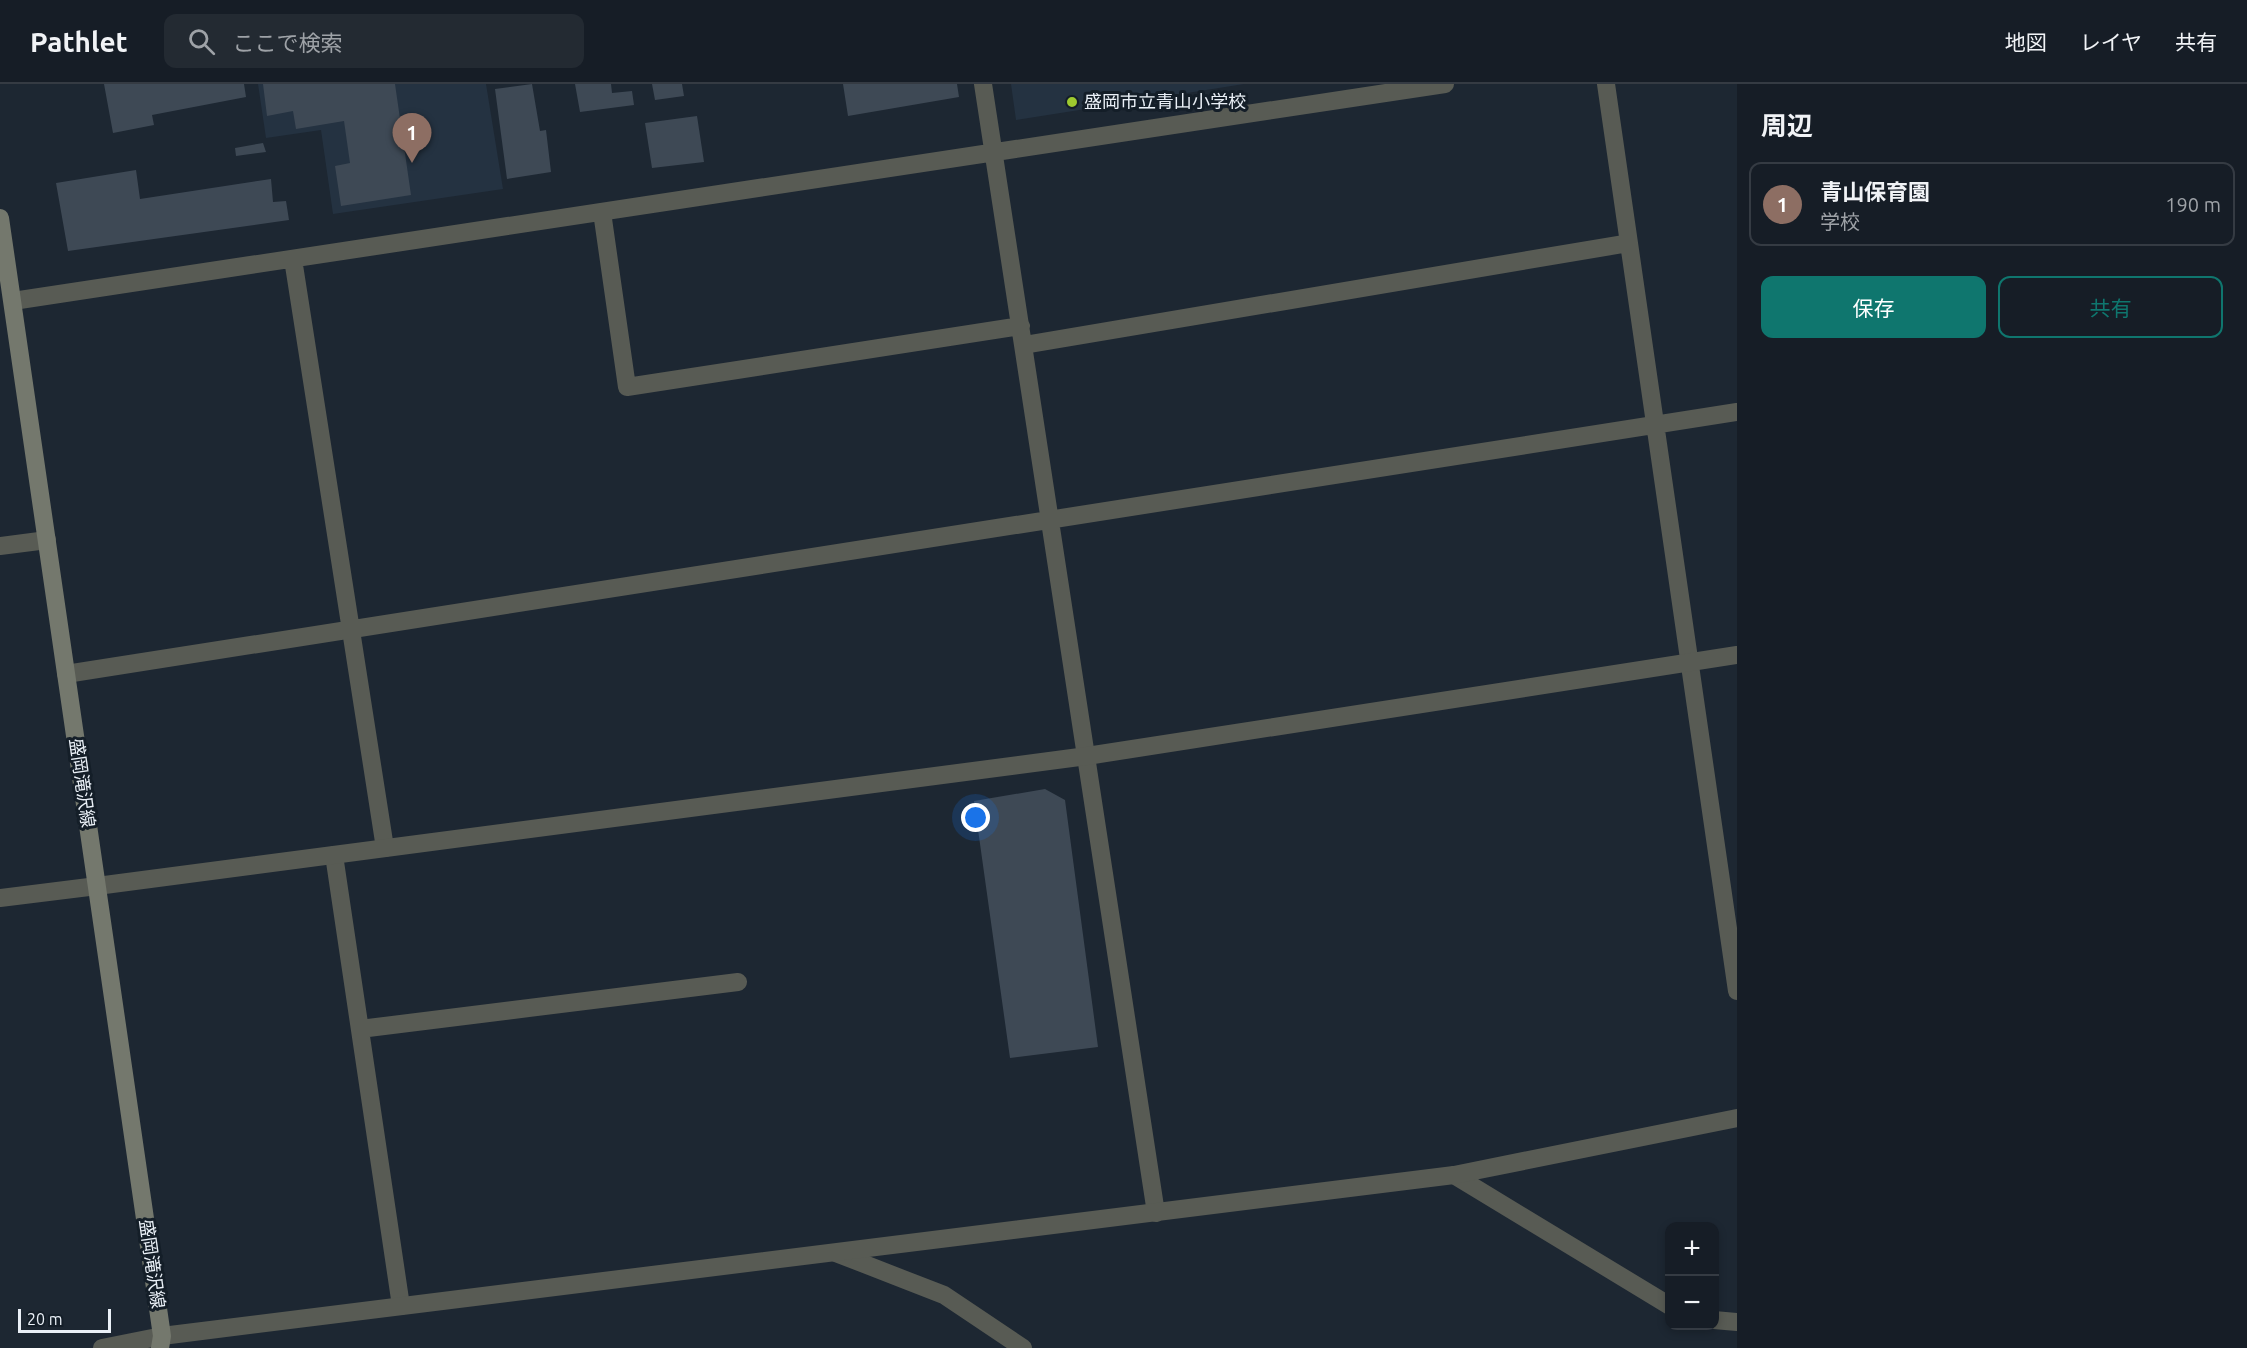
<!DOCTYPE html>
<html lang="ja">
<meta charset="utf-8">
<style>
body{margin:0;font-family:Ubuntu,"Noto Sans JP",sans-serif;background:#232a32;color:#f1f3f6}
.controls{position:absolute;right:18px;bottom:18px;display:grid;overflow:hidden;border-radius:12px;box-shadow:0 3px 9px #0003}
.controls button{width:54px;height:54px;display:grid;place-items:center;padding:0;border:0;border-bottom:2px solid #353b43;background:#161d26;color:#f1f3f6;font:30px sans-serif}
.scale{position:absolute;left:18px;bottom:15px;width:93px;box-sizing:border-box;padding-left:6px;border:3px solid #eaf0f7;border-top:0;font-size:16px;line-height:21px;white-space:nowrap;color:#eaf0f7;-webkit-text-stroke:4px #141e28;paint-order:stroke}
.you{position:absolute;left:976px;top:734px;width:21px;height:21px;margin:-15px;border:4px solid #fff;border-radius:50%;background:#1a73e8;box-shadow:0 0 0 9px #1a73e833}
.badge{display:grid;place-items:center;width:39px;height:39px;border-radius:50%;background:#0f766e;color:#fff;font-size:20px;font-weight:700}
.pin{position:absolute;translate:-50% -50px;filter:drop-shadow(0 2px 3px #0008)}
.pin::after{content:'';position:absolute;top:32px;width:21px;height:18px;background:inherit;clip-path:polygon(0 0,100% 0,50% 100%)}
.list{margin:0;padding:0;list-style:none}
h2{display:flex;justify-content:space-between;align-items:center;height:78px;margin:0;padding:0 24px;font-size:26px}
h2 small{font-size:20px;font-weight:400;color:#9ea2a7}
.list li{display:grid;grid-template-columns:39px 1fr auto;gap:18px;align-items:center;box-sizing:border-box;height:84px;margin:0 12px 12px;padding:0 12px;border:2px solid #353b43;border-radius:12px}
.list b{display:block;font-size:22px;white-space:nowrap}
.list p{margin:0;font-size:20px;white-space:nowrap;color:#9ea2a7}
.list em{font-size:20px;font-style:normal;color:#9ea2a7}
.actions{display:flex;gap:12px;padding:18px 24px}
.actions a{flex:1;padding:14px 0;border:2px solid #0f766e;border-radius:12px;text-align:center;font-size:21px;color:#0f766e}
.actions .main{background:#0f766e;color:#fff}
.icon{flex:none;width:33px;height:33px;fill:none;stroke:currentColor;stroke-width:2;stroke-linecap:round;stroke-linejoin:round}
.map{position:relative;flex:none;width:1737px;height:1264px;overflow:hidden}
header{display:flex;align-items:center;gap:36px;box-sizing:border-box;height:84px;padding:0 30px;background:#161d26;border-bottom:2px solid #353b43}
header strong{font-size:28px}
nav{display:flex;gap:33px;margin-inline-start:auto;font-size:21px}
.search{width:420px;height:54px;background:#232a32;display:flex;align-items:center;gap:15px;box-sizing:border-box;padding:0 21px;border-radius:12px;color:#9ea2a7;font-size:22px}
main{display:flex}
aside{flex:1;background:#161d26}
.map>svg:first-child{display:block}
</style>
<header>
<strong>Pathlet</strong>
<div class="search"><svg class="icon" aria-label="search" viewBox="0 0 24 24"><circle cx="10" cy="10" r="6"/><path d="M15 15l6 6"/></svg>ここで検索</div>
<nav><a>地図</a><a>レイヤ</a><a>共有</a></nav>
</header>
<main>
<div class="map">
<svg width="1737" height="1264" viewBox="0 0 1737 1264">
<rect width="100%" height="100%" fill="#1d2732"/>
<path fill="#243241" d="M258,0h228l17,105 -170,25 -12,-84 -55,8z
M1011,0h233l-228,36z"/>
<path fill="#3e4955" d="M104,0h140l2,13 -94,18 2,10 -41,8z
M263,0h132l16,111 -70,11 -6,-40 15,-3 -6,-42 -48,8 -3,-18 -26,5z
M532,0l8,47 6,-1 5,42 -44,7 -12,-90z
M575,0h36l1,9 20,-2 2,14 -54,7z
M652,0h30l2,12 -29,4z
M843,0h114l2,13 -111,19z
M697,32l7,46 -52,6 -7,-45z
M263,59l3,9 -30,4 -1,-8z
M136,86l4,29 131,-20 2,23 13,-1 3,19 -221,31 -12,-68z
M1045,705l20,11 33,247 -88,11 -36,-257z"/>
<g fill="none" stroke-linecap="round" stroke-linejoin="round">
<path stroke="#585b54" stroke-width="18" d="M983,0l173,1129
M1606,0l131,907
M602,128l25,175 394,-61
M293,175l92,589
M13,217l1432,-217
M1024,261l605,-102
M66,590l1671,-262
M334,771l67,451
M0,814l97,-12
M360,945l378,-47
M1454,1091l216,131
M836,1169l108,42 79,53
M1714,1236l23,2"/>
<path stroke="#585b54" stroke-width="18" d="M0,462l47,-6
M97,802l990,-130 650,-101
M102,1264l60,-12 1292,-161 283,-57"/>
<path stroke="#74786d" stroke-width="18" d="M0,134l162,1118 -2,12"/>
</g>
<circle fill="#9eca2f" stroke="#141e28" stroke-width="2" cx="1072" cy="18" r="6"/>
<g text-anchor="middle" stroke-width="6" stroke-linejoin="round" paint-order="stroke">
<g font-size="18" fill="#eaf0f7" stroke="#141e28" text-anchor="start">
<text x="1084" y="24">盛岡市立青山小学校</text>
</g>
<g font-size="18" fill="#eaf0f7" stroke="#141e28">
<text transform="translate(82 699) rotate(82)" y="6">盛岡滝沢線</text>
<text transform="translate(152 1180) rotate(82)" y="6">盛岡滝沢線</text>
</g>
</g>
</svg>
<div class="controls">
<button>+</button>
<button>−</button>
</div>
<div class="scale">20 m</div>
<div class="you"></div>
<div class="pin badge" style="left:412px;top:79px;background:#8d6e63">1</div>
</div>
<aside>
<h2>周辺<small></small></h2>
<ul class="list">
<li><span class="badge" style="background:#8d6e63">1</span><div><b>青山保育園</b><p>学校</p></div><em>190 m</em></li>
</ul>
<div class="actions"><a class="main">保存</a><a>共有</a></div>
</aside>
</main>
